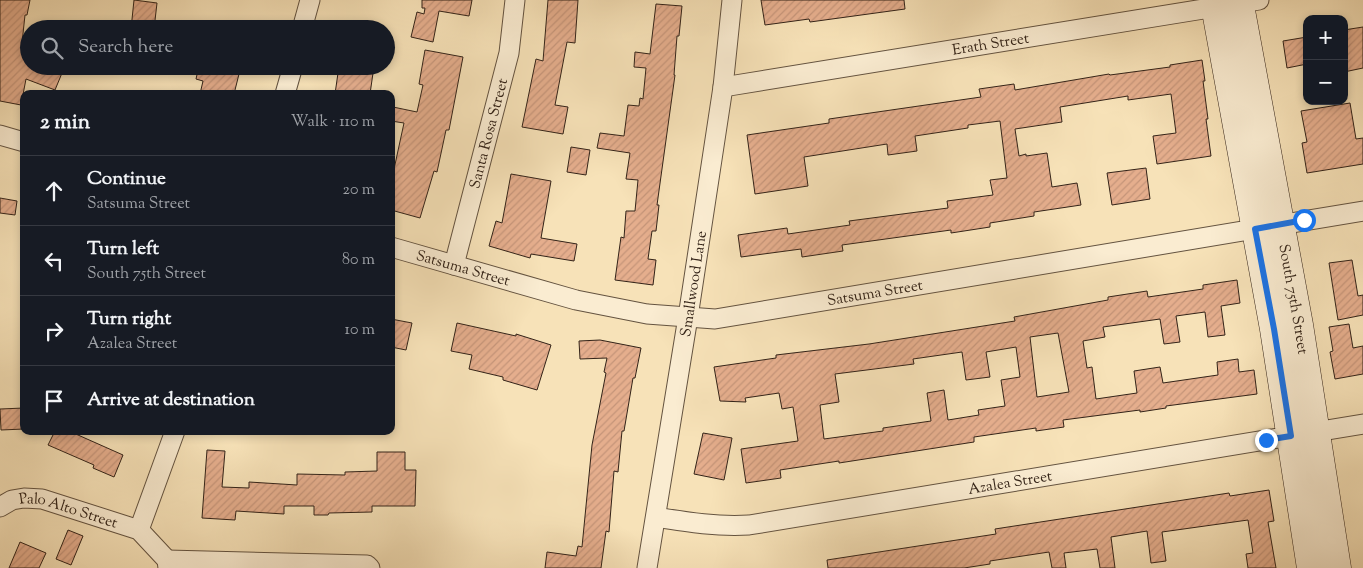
<!DOCTYPE html>
<meta charset="utf-8">
<style>
body{margin:0;font-family:"Sorts Mill Goudy",serif;background:#242831;color:#f1f3f6}
.controls{position:absolute;right:15px;top:15px;display:grid;overflow:hidden;border-radius:10px;box-shadow:0 2px 8px #0003}
.controls button{width:45px;height:45px;display:grid;place-items:center;padding:0;border:0;border-bottom:1px solid #363941;background:#171b24;color:#f1f3f6;font:25px sans-serif}
.stop{position:absolute;width:15px;height:15px;margin:-11px;border:4px solid #1a73e8;border-radius:50%;background:#fff}
.stop.end{background:#1a73e8;border-color:#fff;box-shadow:0 1px 5px #0008}
.list{margin:0;padding:0;list-style:none}
h2{display:flex;justify-content:space-between;align-items:center;height:65px;margin:0;padding:0 20px;font-size:21px}
h2 small{font-size:16px;font-weight:400;color:#9ea1a6}
.list li{display:grid;grid-template-columns:32px 1fr auto;gap:15px;align-items:center;box-sizing:border-box;height:70px;padding:0 20px;border-top:1px solid #363941}
.list b{display:block;font-size:19px;white-space:nowrap}
.list p{margin:0;font-size:16px;white-space:nowrap;color:#9ea1a6}
.list em{font-size:16px;font-style:normal;color:#9ea1a6}
.icon{flex:none;width:28px;height:28px;fill:none;stroke:currentColor;stroke-width:2;stroke-linecap:round;stroke-linejoin:round}
.map{position:relative;flex:none;width:1363px;height:568px;overflow:hidden}
.search{position:absolute;background:#171b24;box-shadow:0 2px 8px #0003;left:20px;top:20px;width:375px;height:55px;display:flex;align-items:center;gap:12px;box-sizing:border-box;padding:0 18px;border-radius:28px;color:#9ea1a6;font-size:19px}
.panel{position:absolute;background:#171b24;box-shadow:0 2px 8px #0003;left:20px;top:90px;width:375px;height:345px;border-radius:10px}
.map>svg:first-child{display:block}
</style>
<div class="map">
<svg width="1363" height="568" viewBox="0 0 1363 568">
<defs>
<pattern id="building-hatch" width="6" height="6" patternUnits="userSpaceOnUse" patternTransform="scale(1.25)"><rect width="6" height="6" fill="#e5ae8d"/><path d="M-1 1l2-2M0 6l6-6M5 7l2-2" fill="none" stroke="#c59579"/></pattern>
</defs>
<rect width="100%" height="100%" fill="#f7e2b8"/>
<filter id="stains"><feTurbulence type="fractalNoise" baseFrequency=".004" numOctaves="4"/><feColorMatrix values="0 0 0 0 .2 0 0 0 0 .09 0 0 0 0 .02 0 0 0 .5 -.17"/></filter>
<radialGradient id="worn" r=".72"><stop offset=".6" stop-color="#630" stop-opacity="0"/><stop offset="1" stop-color="#630" stop-opacity=".3"/></radialGradient>
<path fill="url(#building-hatch)" stroke="#332318" fill-rule="evenodd" d="M0,0h30l-3,15h-2l-3,28 7,1v22h16l17,7 -7,17 -29,-11 -5,26 -21,-4z
M134,0l23,3 -3,26h-23z
M422,0h50l-3,16 -30,-5 -6,31 -22,-5 6,-25 7,2 1,-6h-3z
M548,0h30l-3,43 -8,-1 -12,63 13,2 -5,27 -41,-7 14,-68 7,2z
M761,0h143l1,9 -95,13 -1,-3 -44,6z
M656,4l26,2 -3,30h-2l-3,39h1l-18,130h2l-3,26h-4l-4,28 8,1 -3,25 -38,-5 6,-43 3,1 2,-27h9l3,-31 -12,-1 4,-26 -33,-5 3,-15 24,3 4,-31 11,1 1,-8 3,1 3,-31 -12,-1 1,-15 15,2z
M1363,27v41l-19,4v-42z
M1307,37v27l-20,4 -4,-27z
M425,50l38,7 -14,73h-3l-9,42 -3,-1 -14,47 -29,-8v-27l13,-60 -13,-2v-5l2,-9 24,5 6,-27 -4,-1z
M1202,60l3,21h-2l5,38h-2l5,37 -54,8 -4,-28 23,-3 -5,-39 -43,6v-4l-68,11 2,15 -47,7 4,27 7,-2v2l21,-3 5,34 25,-4 4,22 -47,7v4l-44,7v4l-39,6v-3l-109,15 1,6 -41,6 -1,-8 -60,8 -3,-22 49,-7 1,6 62,-9 -1,-4 99,-13 -1,-7 46,-6 -3,-15 17,-2 -7,-57 -32,4v3l-53,8 2,15 -29,4 -1,-11 -83,13 4,29 -53,8 -8,-59 82,-12v-4l152,-22 -2,-8 35,-5 1,6 94,-16 1,1 60,-8v-2z
M199,66h42l-7,28h-34l3,-13 -7,-2z
M339,66h35l-4,28h-35z
M1350,103l6,36 7,-1v26l-56,9 -5,-30 5,-1 -6,-31z
M571,147l19,3 -4,25 -19,-3z
M1146,168l4,31 -38,6 -5,-32z
M511,174l40,7 -10,57 36,6 -3,17 -43,-7 -1,4 -41,-12 7,-25 6,2z
M0,198l17,3 -2,14 -15,-2z
M1352,260l6,36 5,-1v20l-25,5 -9,-57z
M1237,280l3,23 -19,3 4,29 -17,2 -3,-25 -29,4 4,26 -16,2 -4,-25 -57,8 2,10 -22,4 4,27 5,-1 4,32 41,-6 -3,-22 26,-4 3,16 55,-8 -1,-13 21,-3 1,13 15,-2 3,24 -91,12v2l-26,4v-2l-77,10 1,7 -28,4v-3l-62,9v5l-135,21v-2l-59,9 1,8 -35,5 -5,-34 57,-8 -5,-34 -11,2 -3,-16 -34,5 1,4 -26,-1 -6,-34 62,-9v-3l93,-11 146,-23 -1,-4 94,-17v-3l39,-6 1,6 55,-8v-4zM1058,333l11,59 -32,5 -7,-60zM1016,347l4,30 -19,3 4,26 -27,4 1,5 -31,5 -4,-30 -17,3 4,28 -48,7v3l-59,8 -4,-34 19,-3 -4,-28 79,-10 -1,-5 49,-7 4,28 24,-3 -4,-25z
M391,319l21,4 -6,27 -15,-3z
M457,323l59,13v-2l35,11 -14,45 -34,-10v-3l-34,-8 3,-14 -21,-4z
M1349,324l4,24 10,-2v28l-28,5 -5,-27 3,-1 -4,-24z
M600,340l41,8 -6,30h-2l-9,53h-2l-4,41 -4,-1 -5,61 -3,-1 -5,37h-56l2,-16 29,4 2,-10 4,1 10,-102 14,-72 -2,-1 3,-14 -27,1 -1,-18z
M24,408v21l-23,1 -1,-21z
M55,431h14l54,24 -9,22 -21,-9 1,-3 -46,-20z
M703,433l29,5 -8,42 -30,-6z
M207,450l18,1 -3,36 27,1v-6l48,3v-11l48,1v-3l32,-1v-19h28v18h11l-1,36h-43v6l-43,1 -1,2h-14v-9h-30v8l-48,-3 -1,9 -33,-2z
M1269,490l5,31 -6,1 8,46h-28l-2,-14 7,-1 -5,-33 -86,12 4,29 -15,2 -4,-32 -36,6 4,31h-15l-3,-19 -33,4 2,15h-14l-3,-16 -59,9v3l-26,4h-136l-1,-8 169,-26 -1,-5 234,-36 1,3z
M68,530l15,6 -12,29 -15,-6z
M20,542l26,11 -7,15h-30z"/>
<g fill="none" stroke-linecap="round" stroke-linejoin="round">
<defs>
<g id="minor">
<path d="M302,29l8,-29"/>
<path id="s1" d="M723,87l536,-87"/>
<path d="M285,94l8,-28"/>
<path d="M0,135l24,7"/>
<path id="s2" d="M391,247l185,53 71,14 68,5 648,-108"/>
<path id="s3" d="M454,265l55,-212 6,-53"/>
<path id="s4" d="M0,507l12,-7 12,-2 18,1 97,31 28,30 1,8"/>
<path id="s5" d="M656,517c31,5 61,10 93,8l614,-101"/>
<path d="M139,530l36,-99"/>
<path d="M167,560l200,5 3,3"/>
<path id="s6" d="M647,568l41,-251 35,-230 9,-87"/>
</g>
<g id="secondary">
<path d="M1214,0l60,329 37,239"/>
<path id="s7" d="M1239,0l60,325 38,243"/>
</g>
</defs>
<use href="#minor" stroke="#645340" stroke-width="21"/>
<use href="#secondary" stroke="#332318" stroke-width="29"/>
<use href="#minor" stroke="#faecd1" stroke-width="19"/>
<use href="#secondary" stroke="#faecd1" stroke-width="28"/>
</g>
<g fill="none" stroke-linecap="round" stroke-linejoin="round">
<path stroke="#1a73e8" stroke-width="6" d="M1266,440l25,-4 -17,-107 -19,-100 49,-9"/>
</g>
<g text-anchor="middle" stroke-width="4" stroke-linejoin="round" paint-order="stroke">
<g font-size="15" fill="#332318" stroke="#faecd1">
<text dy="5" stroke="none"><textPath href="#s1" startOffset="271">Erath Street</textPath></text>
<text dy="5" stroke="none"><textPath href="#s3" startOffset="136">Santa Rosa Street</textPath></text>
<text dy="5" stroke="none"><textPath href="#s2" startOffset="75">Satsuma Street</textPath></text>
<text dy="5" stroke="none"><textPath href="#s6" startOffset="288">Smallwood Lane</textPath></text>
<text dy="5" stroke="none"><textPath href="#s2" startOffset="495">Satsuma Street</textPath></text>
<text dy="5" stroke="none"><textPath href="#s7" startOffset="304">South 75th Street</textPath></text>
<text dy="5" stroke="none"><textPath href="#s5" startOffset="358">Azalea Street</textPath></text>
<text dy="5" stroke="none"><textPath href="#s4" startOffset="72">Palo Alto Street</textPath></text>
</g>
</g>
<rect width="100%" height="100%" filter="url(#stains)"/>
<rect width="100%" height="100%" fill="url(#worn)"/>
</svg>
<div class="controls">
<button>+</button>
<button>−</button>
</div>
<div class="stop" style="left:1304px;top:220px"></div>
<div class="stop end" style="left:1266px;top:440px"></div>
<div class="search"><svg class="icon" aria-label="search" viewBox="0 0 24 24"><circle cx="10" cy="10" r="6"/><path d="M15 15l6 6"/></svg>Search here</div>
<section class="panel">
<h2>2 min<small>Walk · 110 m</small></h2>
<ul class="list">
<li><svg class="icon" aria-label="ahead" viewBox="0 0 24 24"><path d="M12 20V5M6 11l6-6 6 6"/></svg><div><b>Continue</b><p>Satsuma Street</p></div><em>20 m</em></li>
<li><svg class="icon" aria-label="left" viewBox="0 0 24 24"><path d="M17 20v-9H6M10 6l-5 5 5 5"/></svg><div><b>Turn left</b><p>South 75th Street</p></div><em>80 m</em></li>
<li><svg class="icon" aria-label="right" viewBox="0 0 24 24"><path d="M7 20v-9h11M14 6l5 5-5 5"/></svg><div><b>Turn right</b><p>Azalea Street</p></div><em>10 m</em></li>
<li><svg class="icon" aria-label="arrive" viewBox="0 0 24 24"><path d="M6 21V4h12l-3 4 3 4H6"/></svg><div><b>Arrive at destination</b></div></li>
</ul>
</section>
</div>
